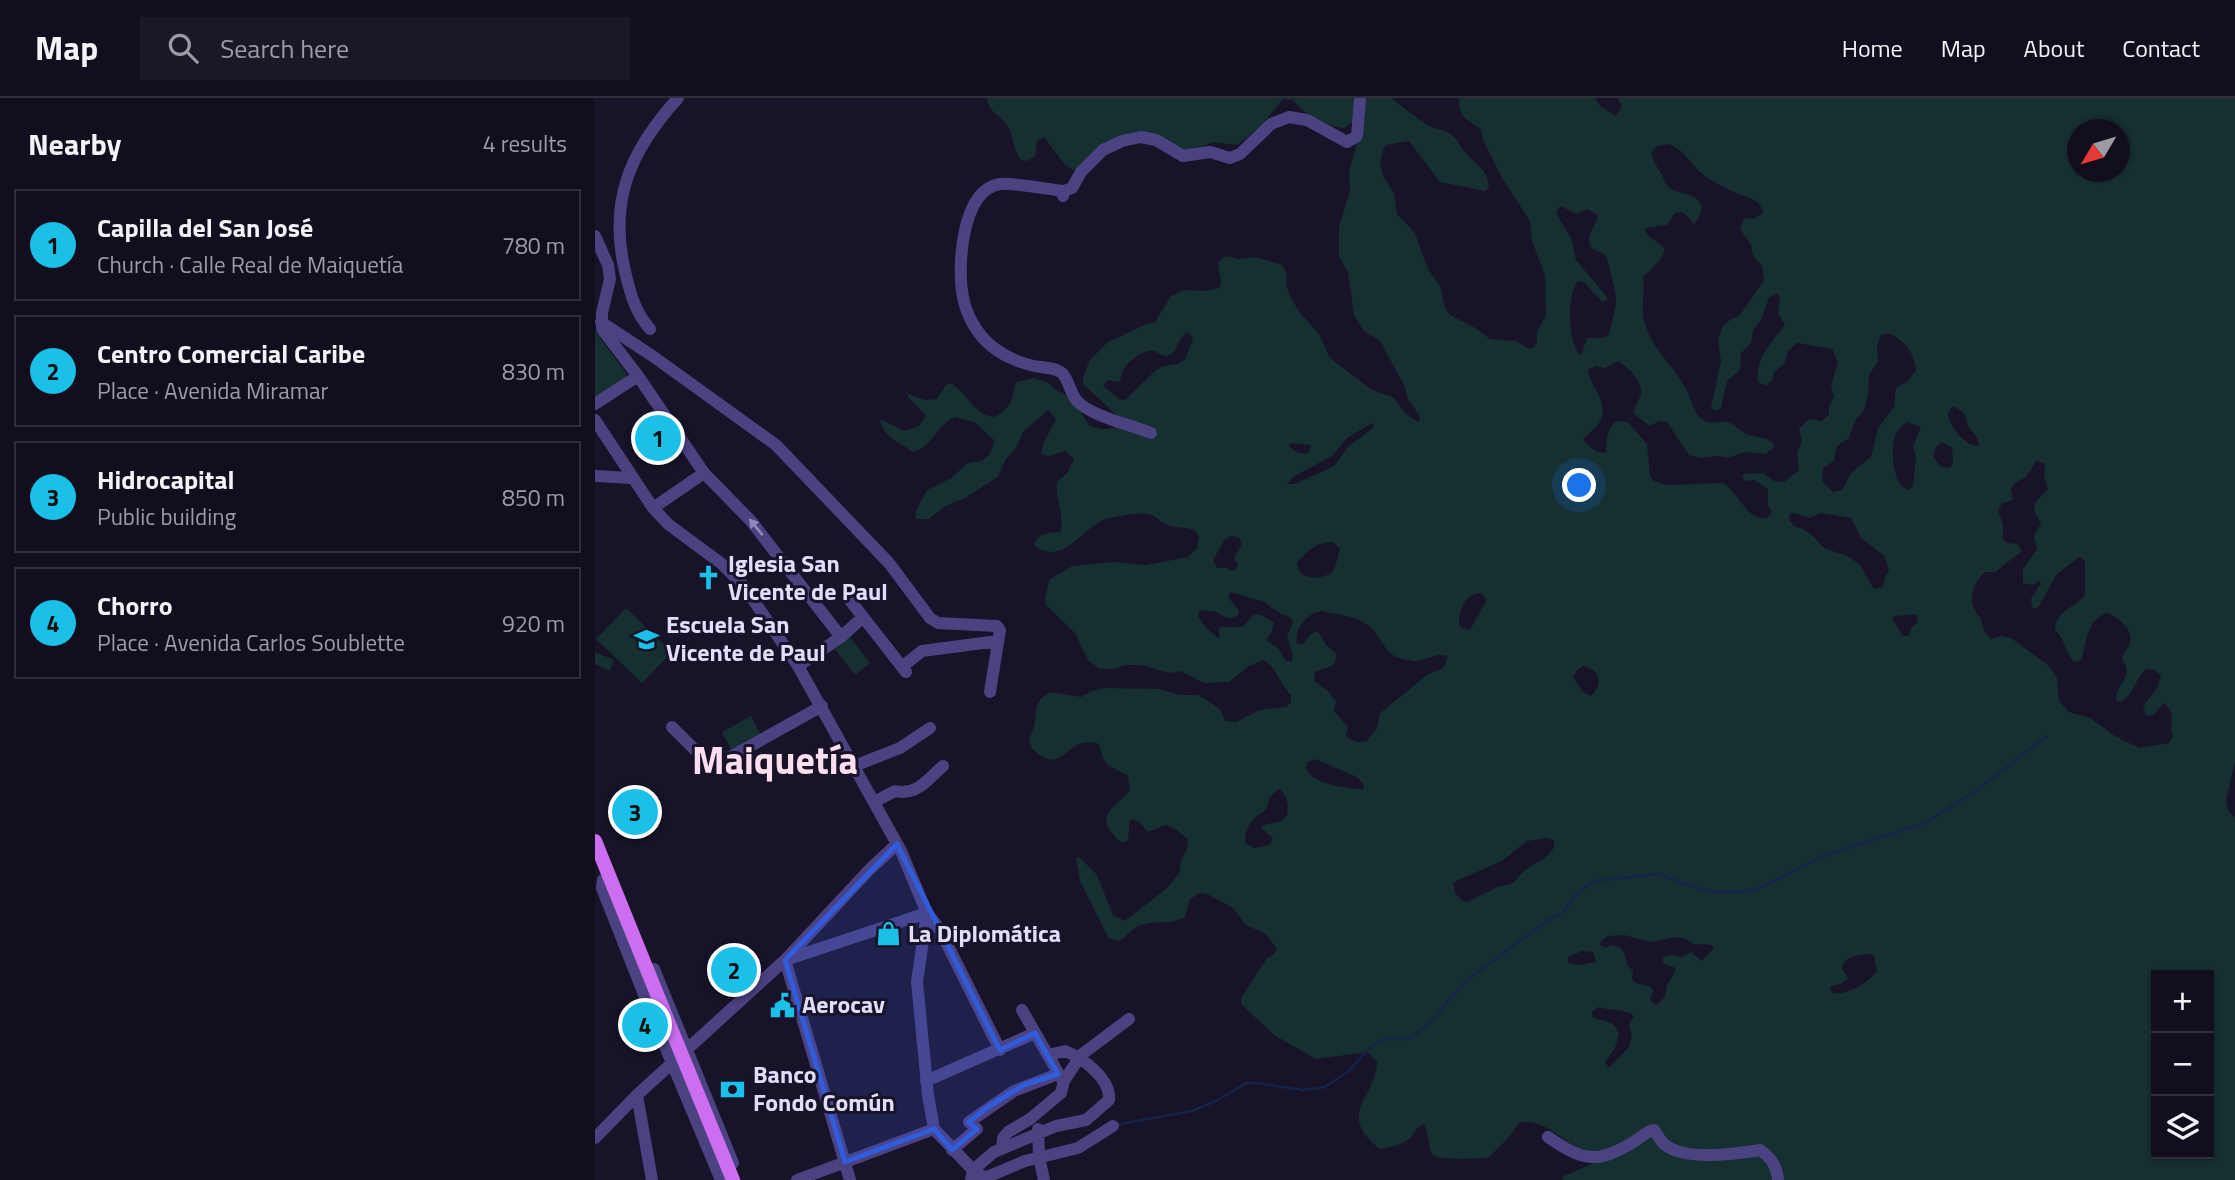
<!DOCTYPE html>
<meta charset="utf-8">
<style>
body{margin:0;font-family:"Titillium Web",sans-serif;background:#1b1727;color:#f1f3f6}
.controls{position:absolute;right:21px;bottom:21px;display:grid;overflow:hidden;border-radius:0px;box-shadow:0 2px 5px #0004}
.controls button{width:63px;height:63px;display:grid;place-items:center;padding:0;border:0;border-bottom:2px solid #312e3c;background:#120e1e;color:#f1f3f6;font:35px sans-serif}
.compass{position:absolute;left:1472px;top:21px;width:63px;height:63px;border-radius:50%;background:#120e1e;box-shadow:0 2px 5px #0004;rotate:232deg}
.you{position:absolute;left:985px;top:388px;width:24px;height:24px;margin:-18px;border:5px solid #fff;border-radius:50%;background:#1a73e8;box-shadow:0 0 0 10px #1a73e833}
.badge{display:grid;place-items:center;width:46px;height:46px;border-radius:50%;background:#1bc0e9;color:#111;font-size:23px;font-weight:700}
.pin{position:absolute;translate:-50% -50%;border:4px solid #fff;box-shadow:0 2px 7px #0006}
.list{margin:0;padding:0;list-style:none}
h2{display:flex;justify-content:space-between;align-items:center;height:91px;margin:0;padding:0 28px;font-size:30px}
h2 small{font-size:23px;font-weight:400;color:#9c9ca4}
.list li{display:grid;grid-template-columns:46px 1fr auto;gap:21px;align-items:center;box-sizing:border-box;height:112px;margin:0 14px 14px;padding:0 14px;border:2px solid #312e3c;border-radius:0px}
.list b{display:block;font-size:26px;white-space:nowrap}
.list p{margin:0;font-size:23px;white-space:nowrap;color:#9c9ca4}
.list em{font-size:23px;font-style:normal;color:#9c9ca4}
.icon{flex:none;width:38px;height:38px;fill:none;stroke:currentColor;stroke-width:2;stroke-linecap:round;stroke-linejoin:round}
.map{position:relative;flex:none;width:1640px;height:1082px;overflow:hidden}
header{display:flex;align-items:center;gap:42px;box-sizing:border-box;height:98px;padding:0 35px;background:#120e1e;border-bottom:2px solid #312e3c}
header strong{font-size:33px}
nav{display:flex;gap:38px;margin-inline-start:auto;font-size:24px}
.search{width:490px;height:63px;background:#1b1727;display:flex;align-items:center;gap:18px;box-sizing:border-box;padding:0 24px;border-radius:0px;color:#9c9ca4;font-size:26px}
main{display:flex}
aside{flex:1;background:#120e1e}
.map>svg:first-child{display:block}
</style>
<header>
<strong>Map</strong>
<div class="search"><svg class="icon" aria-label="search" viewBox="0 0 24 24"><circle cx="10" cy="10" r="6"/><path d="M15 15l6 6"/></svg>Search here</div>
<nav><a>Home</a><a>Map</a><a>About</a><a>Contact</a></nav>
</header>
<main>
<aside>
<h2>Nearby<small>4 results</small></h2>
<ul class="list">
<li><span class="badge">1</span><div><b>Capilla del San José</b><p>Church · Calle Real de Maiquetía</p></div><em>780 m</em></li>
<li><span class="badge">2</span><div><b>Centro Comercial Caribe</b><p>Place · Avenida Miramar</p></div><em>830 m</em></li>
<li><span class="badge">3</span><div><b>Hidrocapital</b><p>Public building</p></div><em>850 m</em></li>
<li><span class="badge">4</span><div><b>Chorro</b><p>Place · Avenida Carlos Soublette</p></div><em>920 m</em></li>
</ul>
</aside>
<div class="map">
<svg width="1640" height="1082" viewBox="0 0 1640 1082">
<rect width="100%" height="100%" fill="#181328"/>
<path fill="#162f31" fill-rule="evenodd" d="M392,0h370l-3,23 -10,7c-19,-2 -39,-12 -51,-28l-10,-1 -22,27 -24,19 -24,-3 -18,8 -17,1 -39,-14 -66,33 -8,-5 -21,-28 -7,4 -2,15 -8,5 -6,-1c-9,-11 -7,-27 -15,-36 -8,-11 -17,-11 -19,-26z
M770,0h27c3,4 33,26 39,29 7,3 15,3 21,8 6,4 8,12 13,17 11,13 22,16 24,35l-4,4 -45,-9 -31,-41 -23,4 -3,5 -3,14 3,12 11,17 3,21 18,19 13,36 12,17 5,22 5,7 27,14 13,10 26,2 13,8 5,-2 3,-5v-10l9,-17 -1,-40 -13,-34 -2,-20 -28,-43 -19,-38 -2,-10c-14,-13 -22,-9 -22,-32h136l5,8 16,10 6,-10 -4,-8h617v664l-9,39 2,9 7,8v362h-673l2,-4 48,-21 -4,-3c-7,0 -16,1 -23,-1 -21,-7 -41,-35 -66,-28l-10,14 -21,21c-10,0 -50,3 -55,-3 -5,-6 -4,-22 -9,-31 -8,3 -7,6 -12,12 -6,8 -23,12 -32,13 -46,-35 -3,-53 -3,-87l-9,-10 -52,7 -42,-24 -33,-31v-6l26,-40 7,-4 3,-5 -11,-15 -20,-9 -13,-17 -26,-14 -7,-1 -10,6 -5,18c-15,9 -31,2 -46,9 -8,3 -12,10 -19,15l-11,-2 -29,-58 -4,-23 3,-1 18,18 16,40 12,6 42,-33 13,-16c-1,-15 9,-19 8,-33l-13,-10 -9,-4 -18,7 -9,-10 -6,-3 -3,1 -2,20 -4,3c-7,-2 -8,-6 -13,-11 -15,-19 9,-28 19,-42l-2,-14c-20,-12 -23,-7 -29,-32 -5,-2 -11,-2 -17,-1 -16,4 -24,28 -45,10 -5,-4 -7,-7 -8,-14 2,-5 5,-11 6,-17 1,-14 1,-22 15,-30l31,5 11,-6 13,-3 54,1 21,6h18l7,4 15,10 5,12 11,1 24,-12 26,-3 5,-5v-7c-12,-11 -13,-27 -28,-35l-14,6 -20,16 -24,1 -25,-12 -10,2 -29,-8h-14l-14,4h-13l-12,-9 -13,-27 -29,-28 -1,-6 4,-19 23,-14 42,-4 32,3 42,-8 9,-9 2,-12 -4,-6c-9,-3 -18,-2 -27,-5 -6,-1 -9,-6 -14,-9 -10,-5 -33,0 -44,2 -27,5 -45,51 -76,27 5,-12 14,-13 26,-13 5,-17 -5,-33 -3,-50l11,-10 6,-13 -9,-8 -15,5 -7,-1 -2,-3 3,-10 12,-23 -8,-9 -25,22 -7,16 -10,11 -8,18 -33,21 -21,9 -15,12h-13l-1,-6 12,-23 24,-12 17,-15 14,-2 7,-6 6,-14 -19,-18 -21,-6c-18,7 -23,31 -42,35 -13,-10 -30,-14 -33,-33l25,12 14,-5 7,-10 -18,-19v-3l17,6 12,-1 8,-13 5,-3c18,9 23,32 44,34 18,-9 18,-18 22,-35l18,-4 13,4 9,8 16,8 17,27c11,5 22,6 32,-1v-5l-38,-35v-7l7,-17 18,-18 36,-17 11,-3 16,-26 13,-6 21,1 14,-3 2,-6 -3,-20 8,-6 12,3 18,-2 26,8 5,9 -1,11 5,13 9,15 19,21 11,24 42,32 21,7 12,16 11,8h4l-1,-6 -11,-16 -4,-14 -24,-44 -17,-11 -9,-15 -6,-43 -9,-16v-30l11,-35 -1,-20 12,-41zM1482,32h42v42h-42zM1073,46c17,5 23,22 37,32 10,7 27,16 39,20 10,3 17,6 19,17l-9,6 -10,-1 -4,11 11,16 2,11 9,10 2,14 -24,35 -10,5 -7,6 -5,13 3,22 -10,47 5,3 5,-3 6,-27 13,-11 1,-17 10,-10 2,-13 8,-10 8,-22 8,-5 3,4 -2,16 7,12c-12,15 -31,35 -27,57l8,4 7,-6 1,-8 11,-9 3,-12 9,-8 35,6 6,13 -7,24 3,10 -5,10v9l-8,6 -12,-2 -10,10 3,12 -5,13 2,16 -15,12 -10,-1 -11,-8 -19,1 -2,3 3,4 9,-1 14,9v16l4,7 -5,6c-21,3 -28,-26 -44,-35l-57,2 -12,-4 -4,-5 -3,-32 -19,-22 -12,-1c-9,8 -10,20 -10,31l-2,1 -9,-2 -12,-11c4,-7 12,-10 16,-17 13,-19 -10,-37 -11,-53l8,-4 9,2 13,-7c9,5 25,20 23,32 -1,8 -8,12 -7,21l16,12 9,-5 8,1 22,33 12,3 17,-2 10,2 17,-6 20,2 9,-6v-3c-9,-11 -18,-6 -29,-12 -6,-3 -12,-10 -18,-11 -7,-2 -15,3 -22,-1 -12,-6 -13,-22 -19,-32 -13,-25 -36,-41 -42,-69 -3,-14 1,-30 -1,-43l17,-17 5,-10c-5,-10 -18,-10 -20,-22l22,-3 7,-11c10,-5 14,3 20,10l4,-5 4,-11c-6,-19 -25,-11 -35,-23 -2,-2 -4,-8 -5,-10 -6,-12 -23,-27 6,-31zM965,108l17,8 10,-5 11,6c-1,10 -10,17 -9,26 2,11 9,8 16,14 3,2 12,42 11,47 0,5 -6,29 -7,32l-6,4h-16l-6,17c-14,-10 -14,-63 -3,-74l7,2 17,19 5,-2v-3l-31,-37 -5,-22 -15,-25zM591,235h3l4,6 -8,20 -7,5 -14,2 -8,4 -31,30 -6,-1 -16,-13 5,-6 11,2c2,-4 2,-7 4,-11 4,-9 22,-23 31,-20 6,2 9,7 16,4 8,-4 7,-16 16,-22zM1292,235c16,5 28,20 29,37l-8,11 -12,7 -2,19 -16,21 -7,29 -19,15 -10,18 -9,2 -11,-11 1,-13 11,-7 3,-15 12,-8 6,-17 9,-11 4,-14 1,-21 9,-14 -1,-16 4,-10zM1358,308l11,7 4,13 10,13 1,6 -2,1c-14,-2 -27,-19 -29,-33zM1313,324l13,5 -8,19 3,12 -3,28 -4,4c-16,-4 -18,-36 -15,-51 1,-7 7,-13 14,-17zM777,325l2,4 -26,20 -14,19 -39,18h-8l6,-7 39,-21 15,-18zM1347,344l10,6 1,16 -4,4 -8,-1 -8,-11 3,-9zM696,345l20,2 -2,7 -4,2 -9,-2 -7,-6zM1442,362l8,4 -1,12 4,13 -14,15 1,9 6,10 -7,13 3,13 -14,20v14l9,2 7,-4 2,2 -10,16 1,9 3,1 4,-3 18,-32 21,-16 2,-1 5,4v34c-10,13 -29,15 -30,34 9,10 10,20 17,31l6,2 4,-4c5,-19 4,-36 24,-45 11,3 28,16 24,30 -2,6 -7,9 -8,16 13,20 -5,21 -6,41l5,2c13,-8 14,-23 25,-33l9,1 6,7 -4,11 -14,18 3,9c9,3 12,-6 17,-12 15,9 5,20 10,33l-4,7 -30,5 -24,-12 -25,-18 -21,-6 -10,-11 -2,-23 -9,-13 -37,-27 -9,-2 -11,3c-8,-7 -7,-10 -10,-20 -1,-1 -6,-9 -7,-10 -6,-12 1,-28 11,-37h10l27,-21 -5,-7 -9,-1 -5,-4v-15l-5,-13 4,-8 11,-3 -2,-11 3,-5 12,-7zM1225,415l31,5 10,20 23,18 5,14 -4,7 -2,10 -9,2 -14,-24 -10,-8 -26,-9 -10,-11 -11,-8 -9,-3 -5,-6 1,-6 3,-1 17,5zM637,438l7,2 3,5 -8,16 4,5 -1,4 -5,3 -5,-3h-10l-4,-8 12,-21zM738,444l7,7c-2,6 -4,17 -7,22 -8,9 -35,11 -36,-8 11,-13 19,-21 36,-21zM636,494l33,10 17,12 9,3 3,5 -6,15 6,18 -1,6h-6l-8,-13 -12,-8 6,-9 2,-8 -12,-8 -8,-1 -11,13h-23l-2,3 2,7 -2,1 -13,-11 -7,-11 2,-6 16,2 14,7 8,-4 1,-4 -11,-14zM886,495l5,5v3l-16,29 -8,-2 -3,-4c1,-15 4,-29 22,-31zM726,513c16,4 34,4 48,15 11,9 16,28 30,32 4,1 13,3 17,3 11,-1 21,-9 32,-5l-4,11c-7,5 -14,5 -20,10 -15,13 -29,24 -44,36l-3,15 -10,13 -9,1 -9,-3 -3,-4 2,-8 -14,-16 2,-10 -8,-10 -14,-10 1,-9 19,-7 3,-11 -11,-9 -8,-14 -7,3 -8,10h-6c-3,-15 9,-30 24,-33zM1321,516l2,8 -7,6 -2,8h-6l-11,-18 3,-2zM989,568c17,5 19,18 7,30l-8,-4 -10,-15 4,-7zM720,661l42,18 7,8 -1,4c-15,0 -52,-5 -57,-21l2,-6zM684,691c9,7 10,16 8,27l-6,5 -18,4 -2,3 12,10 -4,7 -15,3 -9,-5c-1,-15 9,-27 21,-33l4,-13zM952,740l6,2 2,5c-6,14 -20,17 -31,26 -4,3 -8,9 -12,13l-12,2 -33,16 -5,-2 -7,-7 -2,-9 5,-4 44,-19 25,-20zM1029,837l26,7 26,-5 10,2 8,5 18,1 2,3 -12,13 -11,-9 -10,5 -10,-2 -8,2v6l12,5v4l-8,13 -2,12 -9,8 -6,-5 3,-9 -2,-4 -15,-4 -4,-4 1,-8 -6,-6c-2,-12 -2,-17 -15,-20l-7,3 -5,-3 1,-4 7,-5zM987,853l11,1 3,10 -18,3 -10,-2v-6zM1276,856l3,2 3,15c-9,12 -29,24 -44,22l-3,-3 1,-4 10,-2 7,-6 -6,-9c2,-14 17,-14 29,-15zM1561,877h53v179h-53zM1004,909c11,4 26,1 35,9l-5,8 3,12 -3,11 -20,21 -4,-6 10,-14 4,-14c-5,-16 -16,-11 -26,-17l-1,-5z
M0,233l31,42v7l-31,17z
M31,510l46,44 -30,31 -46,-44z
M255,539l20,26 -15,12 -20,-26z
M0,554l19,8 -4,11 -15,-7z
M156,618l11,21 -29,16 -11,-21z"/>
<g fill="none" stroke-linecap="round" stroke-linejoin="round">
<path stroke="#14244a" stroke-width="2.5" d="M520,1027l77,-14 26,-11 28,-17h11l46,7 22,-3 24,-16 18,-21 11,-8 7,-3h23l7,-4 11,-9 42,-47 76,-56 19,-11 13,-18 18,-13 65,-7 41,15 20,3 28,-1 14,-4 61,-31 102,-33 52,-33 70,-54"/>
<path stroke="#4b4282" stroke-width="12" d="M469,93c-13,-1 -54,-9 -64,-7 -39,6 -43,84 -37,113 3,17 13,35 25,46 14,13 35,22 53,24 7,1 15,1 21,6 7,7 8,20 15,28 14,15 54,24 74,32
M468,98l1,-5 8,-3 9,-16 22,-22 19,-9 19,-4 15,3 27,16 27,-4 20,6 10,-4 31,-30 18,-7 18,3 40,22 10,-6 3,-38
M0,138l13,29 2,14 -8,34v16l36,47 66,97 47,48 90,116 -43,29
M6,224l53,35 122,88 113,118 41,55 8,5 59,3 3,4 -10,62
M55,231c-15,-17 -20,-36 -25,-58 -17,-71 6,-121 53,-173
M0,306l43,-28
M0,322l58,88 15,16 54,40 21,21 55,81 103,185 26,62 -10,69 11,113 6,34 39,41 16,10
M0,378l36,2
M58,410l51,-35
M254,501l57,73
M246,539l22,-20
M308,568l19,-15 76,-10
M77,629l37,37 7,1 106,-59
M259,668l46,-18 30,-20
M279,704l21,-11c22,5 32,-11 48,-25
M8,782l-1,8 52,132 67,160
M59,871l79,194
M427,912l39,68
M331,983l109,-48
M42,997l15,85
M443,1031l1,28 5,23
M953,1039c35,24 49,28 87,4 7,-4 11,-10 19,-11 3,4 6,10 9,13 19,19 73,11 97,7 11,7 17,16 18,30
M0,1040l42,-43 148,-135 142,-47 13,17 60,120
M407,1051l1,-11 5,-6 22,-13 31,-26 3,-12 17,-26 48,-36
M357,1052l25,-21 -8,-7 45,-31 44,-17
M392,1079l38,-16 53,-13 35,-22
M202,1082l137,-51
M255,1082l-65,-220 85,-91 27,-25
M376,1082l2,-10 21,-18 62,-26 30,-6 23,-20c2,-21 -26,-42 -44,-49l-17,4"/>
<path stroke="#cd6ef1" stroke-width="14" d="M0,743l68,168"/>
<path stroke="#cd6ef1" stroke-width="14" d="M68,911l70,171"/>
</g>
<defs><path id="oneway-solid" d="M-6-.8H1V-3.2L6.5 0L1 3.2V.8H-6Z" transform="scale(1.75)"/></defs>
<use fill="#8f88b9" href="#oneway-solid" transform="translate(161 429) rotate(-129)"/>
<path fill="#315cdc" fill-opacity="0.2" stroke="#315cdc" stroke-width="5" stroke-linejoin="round" d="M302,746l103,206 35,-17 23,41 -34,11 -36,22 -19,15 8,7 -25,21 -18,-21 -89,33 -60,-202z"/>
<defs>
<symbol id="church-bare" viewBox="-9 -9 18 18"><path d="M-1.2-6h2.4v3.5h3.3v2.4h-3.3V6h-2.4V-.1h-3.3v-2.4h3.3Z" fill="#1bc0e9" stroke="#181328" stroke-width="2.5" paint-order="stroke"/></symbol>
<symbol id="school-bare" viewBox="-9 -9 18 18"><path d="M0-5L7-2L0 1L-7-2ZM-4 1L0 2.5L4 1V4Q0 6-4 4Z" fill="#1bc0e9" stroke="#181328" stroke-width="2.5" paint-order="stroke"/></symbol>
<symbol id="shop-bare" viewBox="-9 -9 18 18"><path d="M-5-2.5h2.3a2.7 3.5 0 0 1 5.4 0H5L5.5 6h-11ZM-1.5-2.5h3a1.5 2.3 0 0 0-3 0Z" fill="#1bc0e9" stroke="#181328" stroke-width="2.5" paint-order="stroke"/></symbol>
<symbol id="civic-bare" viewBox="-9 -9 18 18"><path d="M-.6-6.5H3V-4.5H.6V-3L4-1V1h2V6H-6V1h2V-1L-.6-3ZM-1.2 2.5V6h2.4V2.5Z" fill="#1bc0e9" stroke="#181328" stroke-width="2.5" paint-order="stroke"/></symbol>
<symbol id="bank-bare" viewBox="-9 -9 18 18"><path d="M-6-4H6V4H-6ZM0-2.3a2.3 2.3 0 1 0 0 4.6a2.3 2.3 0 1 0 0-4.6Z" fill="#1bc0e9" stroke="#181328" stroke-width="2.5" paint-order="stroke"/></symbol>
</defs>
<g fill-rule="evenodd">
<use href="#church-bare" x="96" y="462" width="35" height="35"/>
<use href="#school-bare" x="34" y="524" width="35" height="35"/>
<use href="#shop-bare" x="276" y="818" width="35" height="35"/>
<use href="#civic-bare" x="170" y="890" width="35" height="35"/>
<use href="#bank-bare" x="120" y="974" width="35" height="35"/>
</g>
<g text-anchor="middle" stroke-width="6" stroke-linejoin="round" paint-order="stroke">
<g font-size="24" font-weight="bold" fill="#e3ddfc" stroke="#181328" text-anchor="start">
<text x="133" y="474">Iglesia San<tspan x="133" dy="28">Vicente de Paul</tspan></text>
<text x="71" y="535">Escuela San<tspan x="71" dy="28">Vicente de Paul</tspan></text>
<text x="313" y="844">La Diplomática</text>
<text x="207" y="915">Aerocav</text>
<text x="158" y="985">Banco<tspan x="158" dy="28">Fondo Común</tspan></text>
</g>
<g font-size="38" font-weight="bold" fill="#fcdfee" stroke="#181328">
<text x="180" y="676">Maiquetía</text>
</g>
</g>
</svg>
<div class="controls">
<button>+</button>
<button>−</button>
<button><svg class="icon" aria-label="layers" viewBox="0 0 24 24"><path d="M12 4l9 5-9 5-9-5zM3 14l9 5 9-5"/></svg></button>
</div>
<svg class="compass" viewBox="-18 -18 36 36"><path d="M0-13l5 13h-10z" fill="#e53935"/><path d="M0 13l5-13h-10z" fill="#9c9ca4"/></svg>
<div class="you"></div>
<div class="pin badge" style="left:63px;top:340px">1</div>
<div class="pin badge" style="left:139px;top:872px">2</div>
<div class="pin badge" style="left:40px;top:714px">3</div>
<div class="pin badge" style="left:50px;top:927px">4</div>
</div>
</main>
